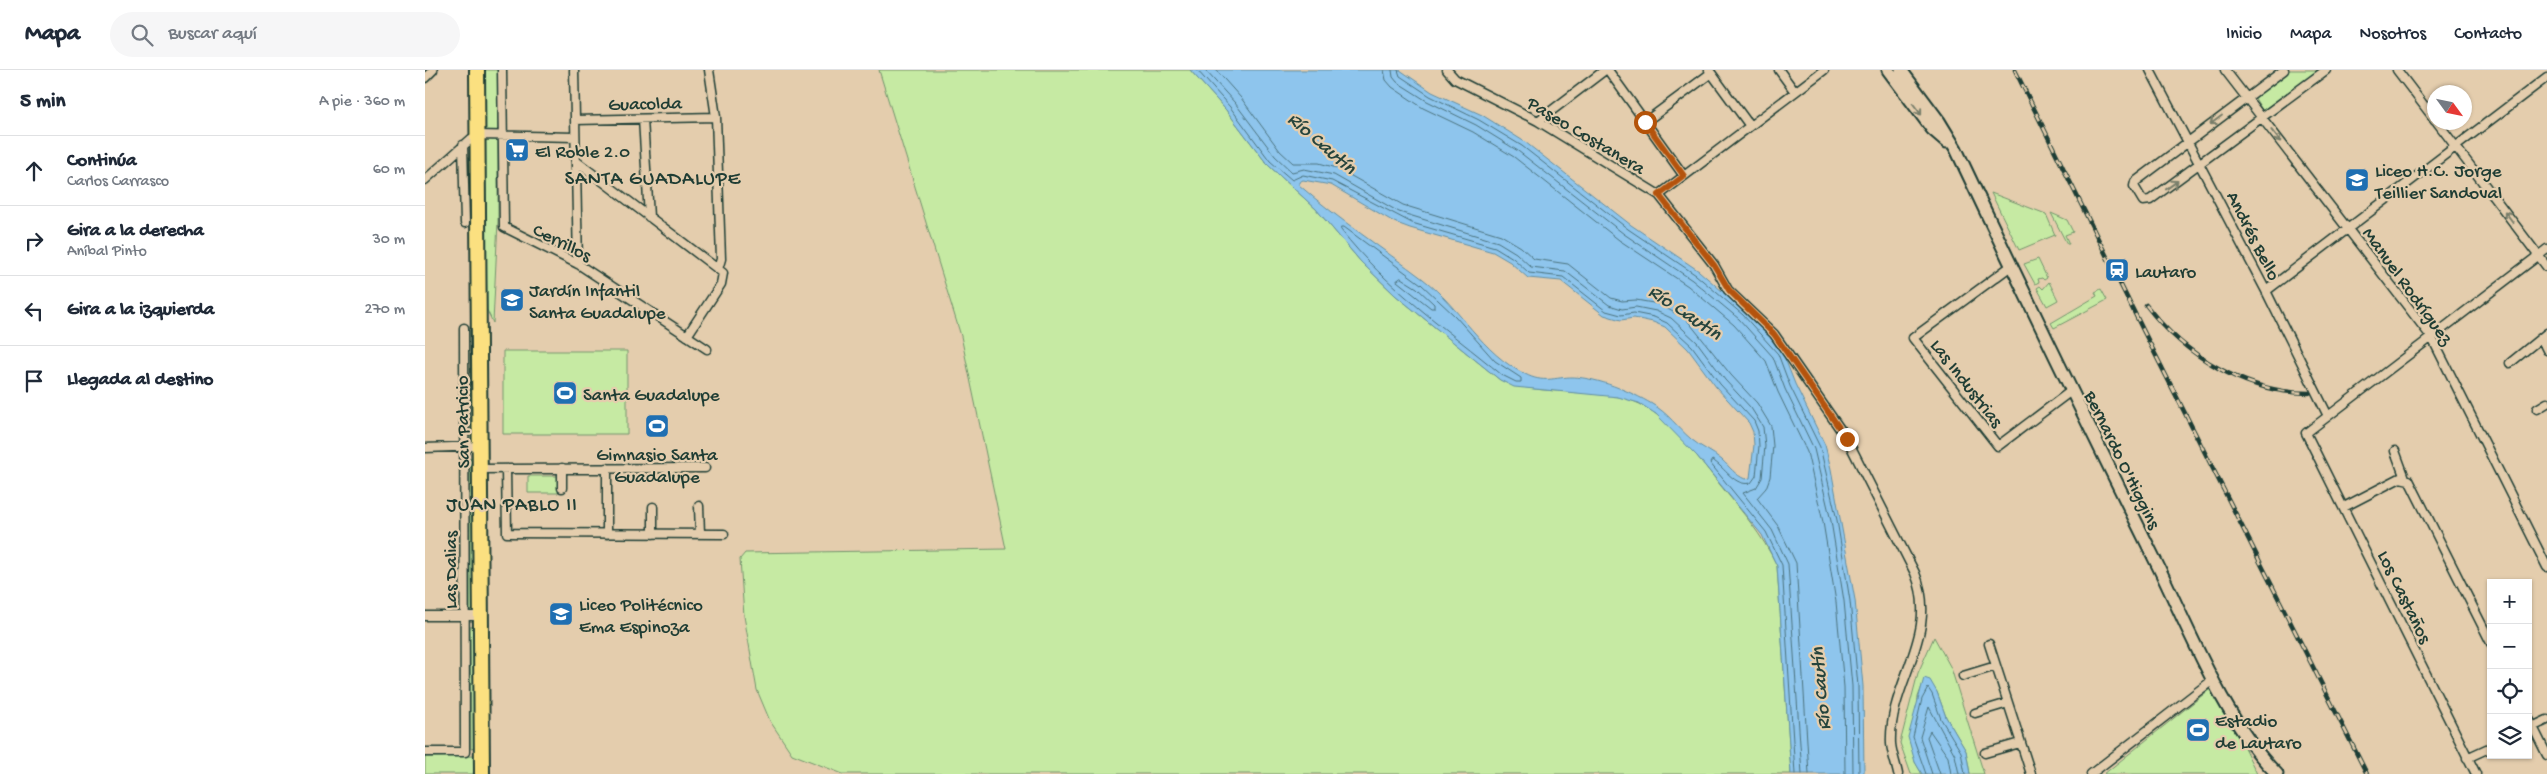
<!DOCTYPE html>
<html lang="es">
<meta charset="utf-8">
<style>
body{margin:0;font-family:"Gochi Hand",sans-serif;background:#f6f6f7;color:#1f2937}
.controls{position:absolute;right:15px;bottom:15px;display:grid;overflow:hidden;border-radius:0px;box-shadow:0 1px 4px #0004}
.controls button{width:45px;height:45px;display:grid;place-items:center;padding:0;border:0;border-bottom:1px solid #e0e1e3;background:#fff;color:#1f2937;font:25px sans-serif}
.compass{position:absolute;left:2002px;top:15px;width:45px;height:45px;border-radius:50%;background:#fff;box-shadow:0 1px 4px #0004;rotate:123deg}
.stop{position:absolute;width:15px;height:15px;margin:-11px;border:4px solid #b45309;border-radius:50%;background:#fff}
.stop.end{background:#b45309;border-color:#fff;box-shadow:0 1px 5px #0008}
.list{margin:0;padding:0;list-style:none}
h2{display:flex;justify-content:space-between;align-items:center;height:65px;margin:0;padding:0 20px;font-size:21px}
h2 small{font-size:16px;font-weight:400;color:#747a83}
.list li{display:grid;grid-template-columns:32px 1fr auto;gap:15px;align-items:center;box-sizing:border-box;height:70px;padding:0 20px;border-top:1px solid #e0e1e3}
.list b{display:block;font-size:19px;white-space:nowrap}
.list p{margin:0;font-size:16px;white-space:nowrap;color:#747a83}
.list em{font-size:16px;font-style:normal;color:#747a83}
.icon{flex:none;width:28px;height:28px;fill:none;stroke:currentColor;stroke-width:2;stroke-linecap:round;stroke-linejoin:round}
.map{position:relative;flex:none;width:2122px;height:704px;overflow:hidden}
header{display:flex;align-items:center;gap:30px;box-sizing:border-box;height:70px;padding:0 25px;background:#fff;border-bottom:1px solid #e0e1e3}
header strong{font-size:24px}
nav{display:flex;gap:28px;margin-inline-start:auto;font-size:18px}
.search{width:350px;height:45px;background:#f6f6f7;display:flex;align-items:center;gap:12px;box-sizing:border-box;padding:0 18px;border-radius:28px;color:#747a83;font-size:19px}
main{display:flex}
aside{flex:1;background:#fff}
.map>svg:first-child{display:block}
</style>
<header>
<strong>Mapa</strong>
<div class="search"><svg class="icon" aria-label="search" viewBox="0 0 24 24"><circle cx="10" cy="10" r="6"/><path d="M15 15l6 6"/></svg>Buscar aquí</div>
<nav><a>Inicio</a><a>Mapa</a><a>Nosotros</a><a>Contacto</a></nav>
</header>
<main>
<aside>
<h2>5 min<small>A pie · 360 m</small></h2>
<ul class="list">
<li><svg class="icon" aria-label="ahead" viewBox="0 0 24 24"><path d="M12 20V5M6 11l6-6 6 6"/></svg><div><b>Continúa</b><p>Carlos Carrasco</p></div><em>60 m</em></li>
<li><svg class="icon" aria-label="right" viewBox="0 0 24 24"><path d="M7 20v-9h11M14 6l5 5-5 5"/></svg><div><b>Gira a la derecha</b><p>Aníbal Pinto</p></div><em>30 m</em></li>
<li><svg class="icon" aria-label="left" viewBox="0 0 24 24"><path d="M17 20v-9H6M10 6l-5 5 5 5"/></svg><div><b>Gira a la izquierda</b></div><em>270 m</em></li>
<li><svg class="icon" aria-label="arrive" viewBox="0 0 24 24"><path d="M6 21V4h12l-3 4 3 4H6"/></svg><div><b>Llegada al destino</b></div></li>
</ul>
</aside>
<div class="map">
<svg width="2122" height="704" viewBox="0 0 2122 704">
<rect width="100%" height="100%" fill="#e4cdad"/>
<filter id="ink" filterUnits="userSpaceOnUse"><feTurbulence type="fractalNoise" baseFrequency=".02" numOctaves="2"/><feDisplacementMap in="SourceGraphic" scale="10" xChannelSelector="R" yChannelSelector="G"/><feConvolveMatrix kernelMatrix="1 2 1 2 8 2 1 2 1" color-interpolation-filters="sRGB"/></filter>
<g filter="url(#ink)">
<path fill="#c6eaa3" stroke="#72946c" d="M58,0h15v151l-5,102 -6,-13z
M454,0h311l36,40 41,54 49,45 45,53 34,33 105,85c38,16 80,8 119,17 14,3 27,9 38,18 25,20 44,46 64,71 22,27 41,48 56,80l14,208h-948l-51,-20 -22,-33 -13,-31 -13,-74 -4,-57 5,-6 261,-4 -45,-213z
M1862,0h33l-56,43 -11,-18z
M1566,123l55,21 9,21 -36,15z
M1626,143l16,7 6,12 -8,3 4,9h-2z
M1613,189l9,19 -3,2 -2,-2 -4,1 1,3 -4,2 -11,-20z
M1624,212l9,18 -11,6 -10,-18 3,-2 3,3z
M1676,219l6,11 -53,28 -3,-5 46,-27 -2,-4z
M45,258h8v110l-7,2z
M78,281h124v83h-124z
M53,387c-2,48 -10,111 0,156l-8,1v-156z
M103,406h30v17h-30z
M52,556l1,121 -7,2 -1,-122z
M1509,567l17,31 33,106h-14l-4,-23 -20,-34 -9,-25 -12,-14 -7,19 -3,65 7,12h-11l-11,-31 18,-70z
M1789,616l43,88h-153z
M52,686l-4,18h-48v-17z"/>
<path fill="#8ec5ed" stroke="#628fa3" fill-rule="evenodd" d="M765,0h210l32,22 50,23 43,27 106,83 68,46 63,55 20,25 13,33 30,61 6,24 24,131 8,86 1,88h-73l-14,-208 -15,-31 -10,-12 -55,-67 -41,-42 -17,-11 -21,-6 -104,-10 -14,-7 -105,-85 -34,-33 -45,-53 -49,-45 -41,-54zM878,110l28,5 63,37 16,6 83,24 17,10 18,16 33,3 43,34 17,5 13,-2 19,4 12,5 23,22 28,38 33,36 4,9 1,13 -4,33 -5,1c-10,-4 -15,-12 -23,-19 -9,-8 -22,-13 -31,-21 -14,-12 -23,-26 -39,-35 -22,-13 -54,-26 -79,-27 -19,0 -29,7 -48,-3 -43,-20 -65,-67 -102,-95 -41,-31 -85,-60 -124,-94v-3z
M1499,608l6,2 7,12 9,25 20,34 4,23h-48l-7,-12 -7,-25z"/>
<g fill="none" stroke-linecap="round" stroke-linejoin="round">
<path stroke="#4b737e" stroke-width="1" d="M772,0l33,37 40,54 22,19 11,-5 29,6 80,42 83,24 18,11 16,15 34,4 43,34 15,4 13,-2 20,4 13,6 25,23 28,38 34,37 4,10 1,15 -3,30 -5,7c-17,4 -26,-16 -39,-23l-2,3 56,69 16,33 13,209
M780,0l30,33 40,53 17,16 12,-3 30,6 65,37 99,30 18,11 15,14 34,4 44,34 13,4 14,-2 20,4 15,7 26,24 28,38 26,28 12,19 2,19 -3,32 -6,10 -13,5 29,37 16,34 14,210
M791,0l25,28 39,53 13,12h26l18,5 66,37 98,30 20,12 13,12 34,5 43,34 11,3 14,-1 23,4 28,16 44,55 26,28 14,23 2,20 -3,31 -4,11 -9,10 21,28 18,37 13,211
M959,0l2,10 6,7 31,21 50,24 41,25 105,83 69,46 46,39 32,36 12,31 29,60 16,70 13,80 8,85 1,87
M967,0l1,7 4,5 30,19 49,24 42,26 106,83 68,46 47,39 34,38 12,32 29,60 17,72 13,80 8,85 1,88
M973,0l2,6 30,20 49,24 43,26 106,83 68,46 47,40 35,39 12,32 30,61 17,73 13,81 8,85 1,88
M916,157h3l77,57 34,32 40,45 26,17v4h-5l-14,-7c-55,-46 -116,-87 -161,-145z
M976,208l16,10 17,16v4h-3l-34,-27z
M1501,704l-13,-37 9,-38 6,-11 4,6 9,25 20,33 4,22
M1507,704l-12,-37 9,-30 26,48 4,19
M1515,704l-13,-37 3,-6 18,26 3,17"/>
<defs>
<path id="minor" d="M77,0l2,157 74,37 129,85
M149,0l4,194
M284,0l7,47 5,142 -3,10
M1022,0l8,9 83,42 121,74 55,70 14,25 46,44 73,105 68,134c26,63 -27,110 -24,171 1,10 5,20 7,30
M1183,0l76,106
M1284,0l41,56
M1354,0l16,22
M1725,0l116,221 62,125
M1800,0l207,268 115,229
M1859,0l-149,112 -1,4 9,15 7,-1 176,-130
M1972,0l38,50
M0,8l8,-8
M218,49l6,98
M150,50l141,-3
M1113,51l67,-51
M1220,52l66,-49
M2012,52l110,145
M38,75l2,78
M151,91l147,112 -2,11 -34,52
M0,110l46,-41 7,-4 97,2
M1234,125l165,-125
M1586,196l-98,72 85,108 73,-55
M1841,221l281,-214
M2116,268l6,12
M2085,293l37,-30
M2112,339l10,-6
M0,378l55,-2
M1970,381l10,27
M56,399l224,-1
M81,399l1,64 217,1
M137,418v-20
M274,436l1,28
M1919,437l56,-29 9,2 82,163
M182,464v-66
M228,464v-27
M0,546h56
M1564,574l42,130
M1538,606l33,-10
M1550,643l33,-10
M2103,647l19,38
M2105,658l17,-8
M0,682h40l-1,-424
M1560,683l35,-10
M2042,688l24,-11
M1666,704l123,-95
M2051,704l-170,-341 241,-184"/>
<path id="secondary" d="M1463,0l44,59 15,13
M1476,0l38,51 17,28c66,140 134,280 203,419 31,64 68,157 118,206"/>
<path id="trunk" d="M52,0l5,704"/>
</defs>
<use href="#minor" stroke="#1f3d34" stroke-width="11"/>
<use href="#secondary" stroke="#1f3d34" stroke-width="15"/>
<use href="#trunk" stroke="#1f3d34" stroke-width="18"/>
<use href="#minor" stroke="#e4cdad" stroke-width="8"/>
<use href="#secondary" stroke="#e4cdad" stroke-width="11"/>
<use href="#trunk" stroke="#fbe080" stroke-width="14"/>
<defs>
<path id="rail" d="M1590,0l128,260 224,444
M1721,235c38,50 99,88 163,88"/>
</defs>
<use href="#rail" stroke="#1f3d34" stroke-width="4.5"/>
<use href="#rail" stroke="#e4cdad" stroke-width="2.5" stroke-dasharray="8" stroke-linecap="butt"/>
</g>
<defs><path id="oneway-shaft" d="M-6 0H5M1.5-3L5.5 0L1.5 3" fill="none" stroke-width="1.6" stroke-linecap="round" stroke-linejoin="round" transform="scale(1.25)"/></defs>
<g stroke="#787e6a">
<use href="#oneway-shaft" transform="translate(1492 39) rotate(53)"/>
<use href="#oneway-shaft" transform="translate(1791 50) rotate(143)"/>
<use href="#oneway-shaft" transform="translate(1851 66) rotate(52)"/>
<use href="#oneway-shaft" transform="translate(1747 115) rotate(-36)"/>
<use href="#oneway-shaft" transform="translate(2084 147) rotate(-127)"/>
</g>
</g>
<g fill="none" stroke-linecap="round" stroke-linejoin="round" filter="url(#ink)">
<path stroke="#b45309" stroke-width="6" d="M1220,52l39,54 -25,19 55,70 15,25 45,44 73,105"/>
</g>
<defs>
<symbol id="supermarket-square" viewBox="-11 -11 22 22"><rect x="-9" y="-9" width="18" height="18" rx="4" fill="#1f6fb2" stroke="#e4cdad"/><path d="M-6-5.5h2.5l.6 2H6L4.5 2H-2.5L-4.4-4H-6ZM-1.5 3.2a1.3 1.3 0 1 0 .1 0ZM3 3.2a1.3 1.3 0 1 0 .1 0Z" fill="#fff"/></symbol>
<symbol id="school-square" viewBox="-11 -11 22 22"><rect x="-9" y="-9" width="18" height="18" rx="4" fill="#1f6fb2" stroke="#e4cdad"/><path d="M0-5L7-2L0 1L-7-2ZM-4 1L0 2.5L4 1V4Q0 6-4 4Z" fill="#fff"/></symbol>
<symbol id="station-square" viewBox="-11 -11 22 22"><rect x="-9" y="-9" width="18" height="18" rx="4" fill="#1f6fb2" stroke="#e4cdad"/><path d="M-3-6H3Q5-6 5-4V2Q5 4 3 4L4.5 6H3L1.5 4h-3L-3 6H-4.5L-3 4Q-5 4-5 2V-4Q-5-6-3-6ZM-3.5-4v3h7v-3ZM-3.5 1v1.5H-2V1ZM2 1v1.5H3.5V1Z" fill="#fff"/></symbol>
<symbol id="stadium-square" viewBox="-11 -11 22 22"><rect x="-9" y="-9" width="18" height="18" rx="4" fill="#1f6fb2" stroke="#e4cdad"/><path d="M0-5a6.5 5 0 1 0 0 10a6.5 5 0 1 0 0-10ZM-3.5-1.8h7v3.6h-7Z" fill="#fff"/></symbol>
</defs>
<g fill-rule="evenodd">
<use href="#supermarket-square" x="78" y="66" width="28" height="28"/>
<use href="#school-square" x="1918" y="96" width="28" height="28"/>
<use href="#station-square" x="1678" y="186" width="28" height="28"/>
<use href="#school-square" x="73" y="216" width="28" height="28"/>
<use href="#stadium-square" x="126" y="309" width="28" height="28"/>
<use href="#stadium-square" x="218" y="342" width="28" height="28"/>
<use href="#school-square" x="122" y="530" width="28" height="28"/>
<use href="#stadium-square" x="1759" y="646" width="28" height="28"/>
</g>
<g text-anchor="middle" stroke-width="4.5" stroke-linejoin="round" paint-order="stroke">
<g font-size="19" fill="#1f3d34" stroke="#e4cdad">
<text transform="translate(220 32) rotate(-1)" y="7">Guacolda</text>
<text transform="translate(1162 64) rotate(31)" y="7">Paseo Costanera</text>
<text transform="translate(1830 165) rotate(63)" y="7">Andrés Bello</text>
<text transform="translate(138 171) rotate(27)" y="7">Cerrillos</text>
<text transform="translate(1984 215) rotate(54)" y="7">Manuel Rodríguez</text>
<text transform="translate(1543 312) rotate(52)" y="7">Las Industrias</text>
<text transform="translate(36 352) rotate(-91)" y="7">San Patricio</text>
<text transform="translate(1699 389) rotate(64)" y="7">Bernardo O'Higgins</text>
<text transform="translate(24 500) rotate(-90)" y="7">Las Dalias</text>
<text transform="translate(1981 526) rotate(64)" y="7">Los Castaños</text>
</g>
<g font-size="19" fill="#1f3d34" stroke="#e4cdad" text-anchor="start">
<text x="110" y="87">El Roble 2.0</text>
<text x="1950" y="106">Liceo H.C. Jorge<tspan x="1950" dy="22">Teillier Sandoval</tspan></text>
<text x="1710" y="207">Lautaro</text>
<text x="104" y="226">Jardín Infantil<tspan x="104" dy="22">Santa Guadalupe</tspan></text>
<text x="158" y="330">Santa Guadalupe</text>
<text x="232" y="390" text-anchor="middle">Gimnasio Santa<tspan x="232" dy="22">Guadalupe</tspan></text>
<text x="154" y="540">Liceo Politécnico<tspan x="154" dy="22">Ema Espinoza</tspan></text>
<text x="1790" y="656">Estadio<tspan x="1790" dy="22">de Lautaro</tspan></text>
</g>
<g font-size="20" font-style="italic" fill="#25443d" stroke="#e4cdad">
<text transform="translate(898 72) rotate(41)" y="7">Río Cautín</text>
<text transform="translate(1261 241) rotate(34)" y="7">Río Cautín</text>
<text transform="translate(1394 619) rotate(-95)" y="7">Río Cautín</text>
</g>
<g font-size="20" letter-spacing="1" fill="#1f3d34" stroke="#e4cdad">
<text x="228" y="114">SANTA GUADALUPE</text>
<text x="87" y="440">JUAN PABLO II</text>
</g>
</g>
</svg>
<div class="controls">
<button>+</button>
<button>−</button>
<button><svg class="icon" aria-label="locate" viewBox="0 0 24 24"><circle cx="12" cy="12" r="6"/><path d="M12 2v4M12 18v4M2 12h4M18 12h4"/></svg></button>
<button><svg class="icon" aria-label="layers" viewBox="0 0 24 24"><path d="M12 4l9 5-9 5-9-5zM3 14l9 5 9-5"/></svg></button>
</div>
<svg class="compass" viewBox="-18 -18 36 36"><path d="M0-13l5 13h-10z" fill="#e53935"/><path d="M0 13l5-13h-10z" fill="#747a83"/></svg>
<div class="stop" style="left:1220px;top:52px"></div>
<div class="stop end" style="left:1422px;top:369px"></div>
</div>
</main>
